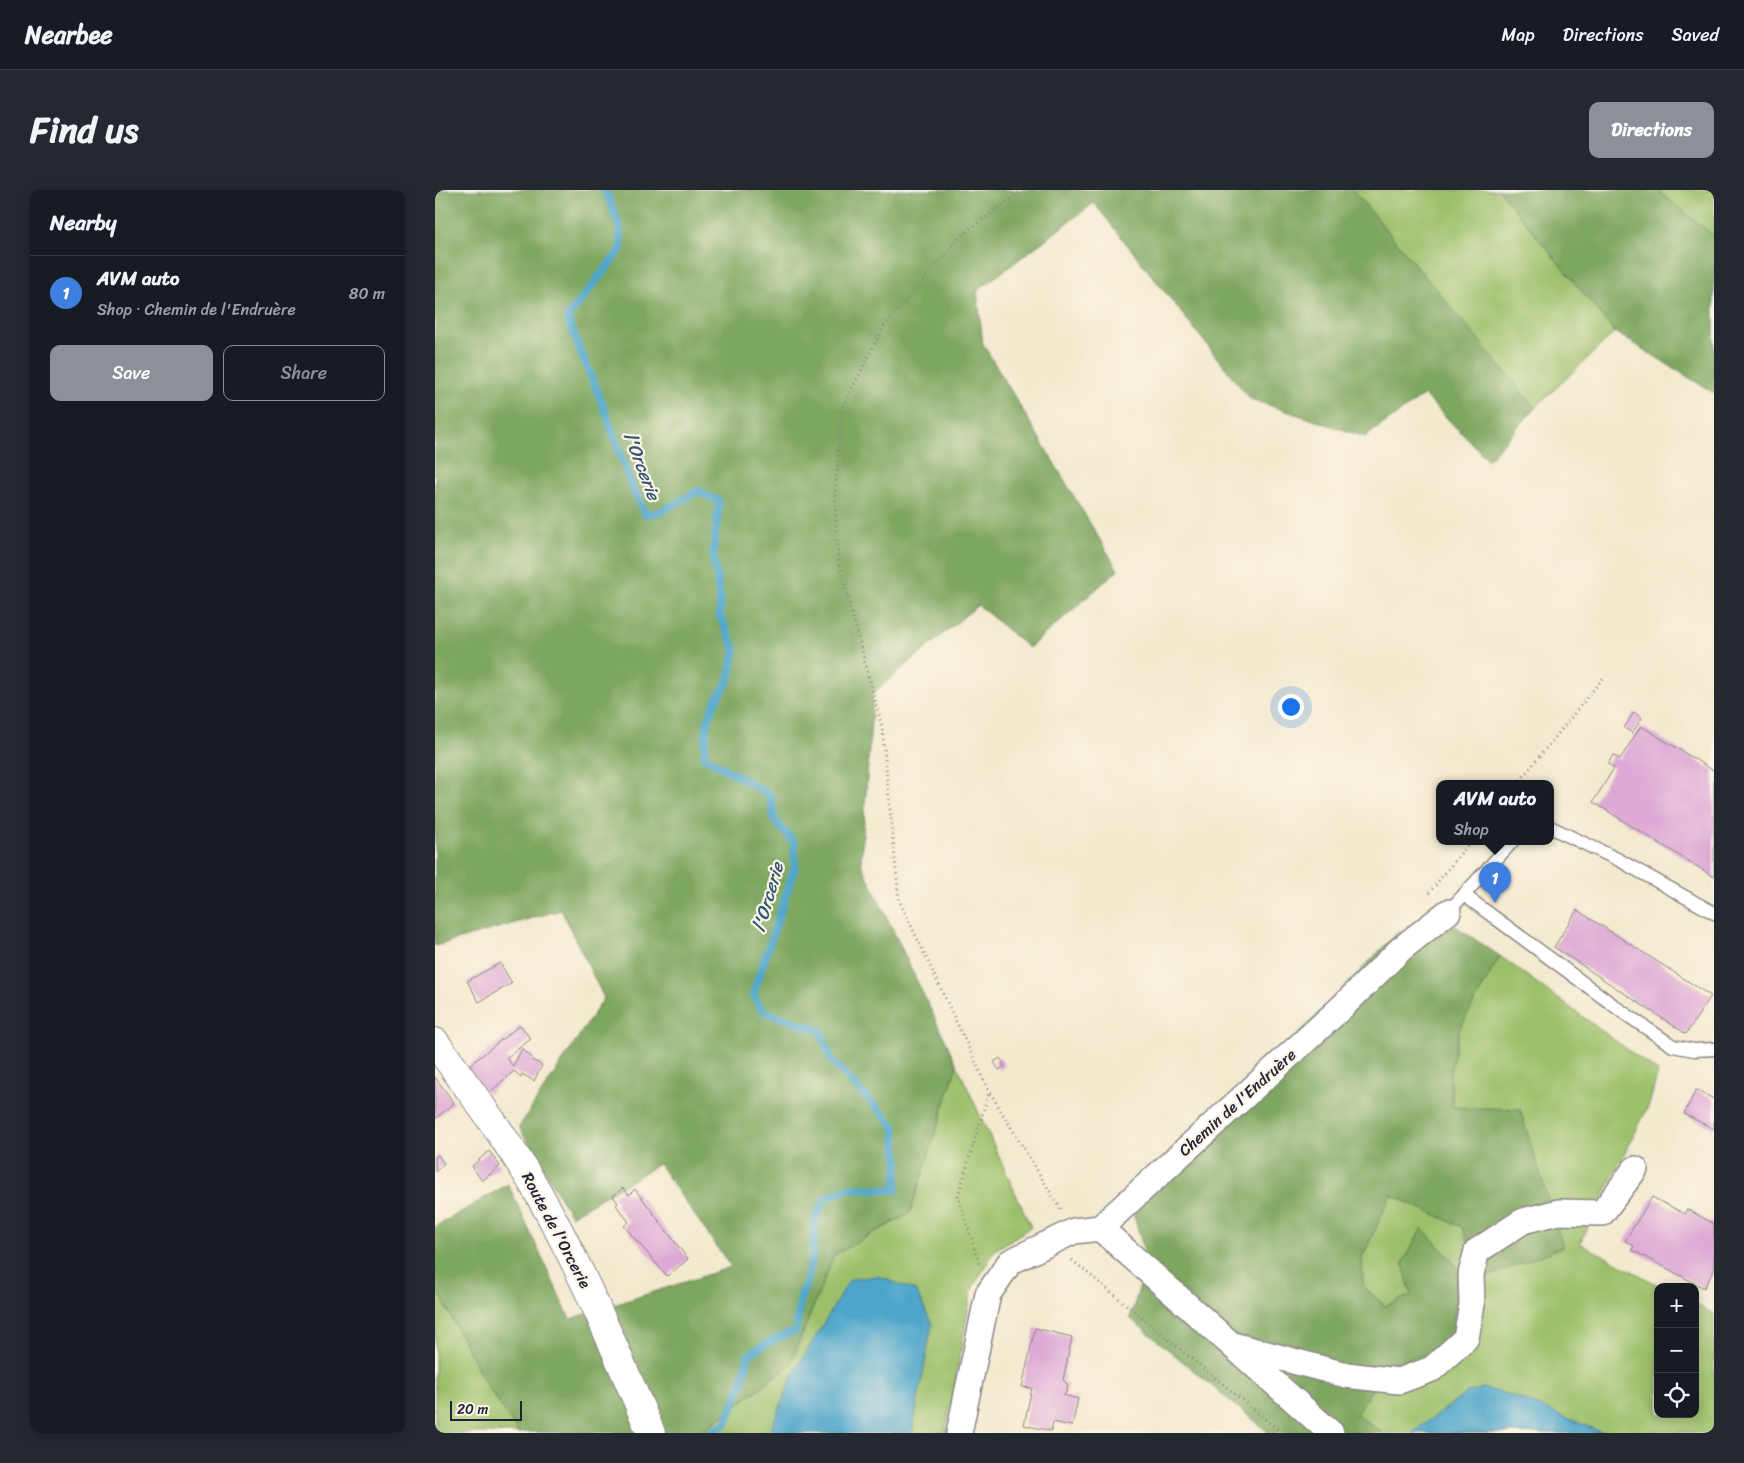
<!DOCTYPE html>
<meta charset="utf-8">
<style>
body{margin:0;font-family:Sriracha,sans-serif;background:#242831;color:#f1f3f6}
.controls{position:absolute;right:15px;bottom:15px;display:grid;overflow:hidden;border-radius:10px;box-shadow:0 2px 12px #0003}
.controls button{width:45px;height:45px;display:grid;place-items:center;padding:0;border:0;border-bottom:1px solid #363941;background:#171b24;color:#f1f3f6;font:25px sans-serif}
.scale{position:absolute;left:15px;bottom:12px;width:72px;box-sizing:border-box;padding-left:5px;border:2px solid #22223b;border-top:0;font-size:14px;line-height:18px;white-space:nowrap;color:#22223b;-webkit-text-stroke:4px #fcf5e5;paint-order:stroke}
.you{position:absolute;left:855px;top:516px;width:18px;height:18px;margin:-12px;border:4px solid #fff;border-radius:50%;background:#1a73e8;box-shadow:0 0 0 8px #1a73e833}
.badge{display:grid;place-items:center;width:32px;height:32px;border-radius:50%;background:#8c9099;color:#fff;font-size:16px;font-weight:700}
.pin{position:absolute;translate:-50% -41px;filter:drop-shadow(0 1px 2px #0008)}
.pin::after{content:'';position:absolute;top:26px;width:18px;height:15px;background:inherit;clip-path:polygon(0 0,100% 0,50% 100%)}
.popup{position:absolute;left:1001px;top:590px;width:118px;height:65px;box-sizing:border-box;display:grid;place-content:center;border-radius:10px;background:#171b24;filter:drop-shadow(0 1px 4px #0005);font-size:16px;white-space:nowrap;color:#9ea1a6}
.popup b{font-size:19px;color:#f1f3f6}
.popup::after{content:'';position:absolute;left:50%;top:100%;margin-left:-10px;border:10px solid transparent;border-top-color:#171b24}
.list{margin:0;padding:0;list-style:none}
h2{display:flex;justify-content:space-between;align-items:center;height:65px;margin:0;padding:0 20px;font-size:21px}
h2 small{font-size:16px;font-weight:400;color:#9ea1a6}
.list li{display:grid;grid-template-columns:32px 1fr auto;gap:15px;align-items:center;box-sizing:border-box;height:75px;padding:0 20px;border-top:1px solid #363941}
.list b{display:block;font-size:19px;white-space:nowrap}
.list p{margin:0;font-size:16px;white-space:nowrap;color:#9ea1a6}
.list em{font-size:16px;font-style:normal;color:#9ea1a6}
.actions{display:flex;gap:10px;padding:15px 20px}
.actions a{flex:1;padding:11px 0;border:1px solid #8c9099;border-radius:10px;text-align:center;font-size:18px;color:#8c9099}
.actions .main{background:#8c9099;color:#fff}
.icon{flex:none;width:28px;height:28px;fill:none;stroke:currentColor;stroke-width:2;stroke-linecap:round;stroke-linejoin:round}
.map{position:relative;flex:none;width:1279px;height:1243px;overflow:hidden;border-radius:10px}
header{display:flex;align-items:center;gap:30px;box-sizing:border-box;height:70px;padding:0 25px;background:#171b24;border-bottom:1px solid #363941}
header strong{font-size:24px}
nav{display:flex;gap:28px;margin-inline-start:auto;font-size:18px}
.intro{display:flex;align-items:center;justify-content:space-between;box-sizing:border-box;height:120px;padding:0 30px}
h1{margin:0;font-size:35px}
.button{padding:12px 22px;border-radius:10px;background:#8c9099;color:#fff;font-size:18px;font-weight:700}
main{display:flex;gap:30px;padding:0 30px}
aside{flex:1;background:#171b24;border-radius:10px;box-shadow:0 2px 12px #0003}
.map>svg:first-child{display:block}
</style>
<header>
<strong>Nearbee</strong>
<nav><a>Map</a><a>Directions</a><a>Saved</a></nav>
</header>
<div class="intro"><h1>Find us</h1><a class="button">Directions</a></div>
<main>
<aside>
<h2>Nearby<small></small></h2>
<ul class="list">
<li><span class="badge" style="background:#3f7fe0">1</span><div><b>AVM auto</b><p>Shop · Chemin de l'Endruère</p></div><em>80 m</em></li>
</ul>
<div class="actions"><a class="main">Save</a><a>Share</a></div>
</aside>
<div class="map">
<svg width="1279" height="1243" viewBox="0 0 1279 1243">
<rect width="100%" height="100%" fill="#fcf5e5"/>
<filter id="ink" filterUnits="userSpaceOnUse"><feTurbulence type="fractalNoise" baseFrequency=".02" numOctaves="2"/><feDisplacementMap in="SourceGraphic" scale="10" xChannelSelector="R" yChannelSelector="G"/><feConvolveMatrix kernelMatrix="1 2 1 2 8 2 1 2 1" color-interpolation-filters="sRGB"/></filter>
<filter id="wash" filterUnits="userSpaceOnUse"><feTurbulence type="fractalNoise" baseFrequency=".0096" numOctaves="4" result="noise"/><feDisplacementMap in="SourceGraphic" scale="20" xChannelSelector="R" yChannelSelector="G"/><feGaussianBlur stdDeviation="1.12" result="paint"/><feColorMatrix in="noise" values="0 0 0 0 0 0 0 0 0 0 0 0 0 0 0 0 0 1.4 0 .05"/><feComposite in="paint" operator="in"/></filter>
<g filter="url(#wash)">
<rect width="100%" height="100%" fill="#f2e9ce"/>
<path fill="#9cc06b" stroke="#5f7153" d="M918,0h146l116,142 -80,76z
M1222,0h57v46z
M1065,766l158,116 -9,33 -69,138 82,44h-4v127h37v-110l19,10v119l-67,-2 -2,2h-263l-26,-19 33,-50 63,-17 -30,-119 -19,35 8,32 -26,11 -22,-20 -1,-28 29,-63 71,32 22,51 -31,-171 -3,-34 10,-45z
M522,875l74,162 -36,23 -23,39 -26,142 9,2h-249l-2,-2 86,-66 44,-110 76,-42z
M0,1095l49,96 34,51 3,1h-86z"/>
<path fill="#7da65f" stroke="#50644d" d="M0,0h918l182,218 -47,52 -64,-65 -59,42 -115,-38 -156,-196 -117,88 6,53 135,226 -89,78 -51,-43 -105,88 -12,170 96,202 -47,148 -76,42 -44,110 -86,65 2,3 -188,-1 -34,-51 -49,-96v-58l73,-43 62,135 161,-52 -72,-103 -88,52 -52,-89 85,-129 -43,-88 -126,36z
M1064,0h158l57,46v157l-99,-61z
M1020,736l45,30 -40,72 -10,45 3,34 67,2 43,138 -79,31 -22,-51 -71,-32 -29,63 1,28 22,20 26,-11 -8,-32 19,-35 35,38 -5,81 -63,17 -33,50 26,19h-113l-139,-115 17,-56 -16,-57 266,-272z"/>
<path fill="#4da5ca" stroke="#386482" d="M443,1086l38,15 16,33 -20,109h-143l25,-60 56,-94z
M1048,1198l28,7 93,38h-192l55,-40z"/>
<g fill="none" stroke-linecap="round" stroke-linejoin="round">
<path stroke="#4da5ca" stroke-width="8" d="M170,0l14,34 2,25 -54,69 37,90 26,74 15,32 13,-1 40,-22 21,10 -6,55 7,40v20l15,33 -6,31 -13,20 -9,24 -3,33 66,38 5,26 19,21 1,25 -42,127 10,17 58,20 10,29 63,66 4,33 -2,31 -46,-2 -25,10 -10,21 -2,32 -5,27 -8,21 -4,32 -23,9 -24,14 -7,29 -16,40 -16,10"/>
</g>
<g id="blocks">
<path fill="#dea9d6" d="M1199,522l8,6 -10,15 -8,-5z
M1206,536l73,45v106l-121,-75 21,-34 -6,-4 5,-9 7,4z
M1142,720l134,86 -25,38 -132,-87z
M65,773l12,20 -33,19 -12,-21z
M85,835l11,14 -25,19 7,8 9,-17 10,8v3l10,5 -8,16 -12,-7 -1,3 -7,-6 -26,23 -22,-26z
M565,868l5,8 -6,4 -5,-8z
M0,887l19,26 -19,16z
M1261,900l18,9v30l-30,-15z
M54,961l11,15 -18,15 -10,-15z
M3,965l6,9 -9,8v-15z
M188,998l6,7 6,-6 53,70 -21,17 -43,-50 5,-4 -13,-17 2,-2 -5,-7z
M1217,1007l33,17 2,-5 27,15v46l-10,18 -72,-38 2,-4 -9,-5z
M600,1138l37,9 -9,43 5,5 -2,8 -3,2 15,4 -6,27 -19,-4 -2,9 -27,-6 8,-37 -10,-1z"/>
</g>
</g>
<g filter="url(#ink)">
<use href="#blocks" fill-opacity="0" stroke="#8a8684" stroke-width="1"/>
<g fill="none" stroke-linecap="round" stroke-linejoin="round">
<defs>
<path id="service" d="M1115,637l69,33 95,53
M1029,705l160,118 49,33 21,4 20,-1
M1013,722l64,-70"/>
<path id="minor" d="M665,1038l231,205
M798,1155l113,30 53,6 33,-12 34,-31 6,-34 -1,-30 6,-23 46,-30 35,-9 44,1 33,-44
M524,1243l29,-139 22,-32 64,-31 26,-3 242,-221 59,-58 47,-37"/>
<path id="tertiary" d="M0,852c38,53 79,106 110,163 41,74 73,151 106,228"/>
</defs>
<use href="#service" stroke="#8a8684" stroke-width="15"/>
<use href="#minor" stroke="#8a8684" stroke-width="28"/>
<use href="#tertiary" stroke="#8a8684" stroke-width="30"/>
<path stroke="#8a8684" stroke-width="3" stroke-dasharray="1 4" stroke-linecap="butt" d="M588,0l-60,44 -79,92 -42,82 -7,90 3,62 44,167 17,173 90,191 72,119
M1082,594l87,-107
M994,703l41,-51
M637,1070l210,173
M544,1073l-21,-67 31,-104"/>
<use href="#service" stroke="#fff" stroke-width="12"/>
<use href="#minor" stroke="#fff" stroke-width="25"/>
<use href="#tertiary" stroke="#fff" stroke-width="28"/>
</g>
</g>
<g text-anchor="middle" stroke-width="4.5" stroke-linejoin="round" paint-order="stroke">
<g font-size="16" fill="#22223b" stroke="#fcf5e5">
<text transform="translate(802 912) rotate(-42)" y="6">Chemin de l'Endruère</text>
<text transform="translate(122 1040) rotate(62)" y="6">Route de l'Orcerie</text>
</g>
<g font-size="18" font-style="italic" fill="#335674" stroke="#fcf5e5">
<text transform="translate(207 276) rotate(69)" y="6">l'Orcerie</text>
<text transform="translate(333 707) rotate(-74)" y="6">l'Orcerie</text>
</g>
</g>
</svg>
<div class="controls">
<button>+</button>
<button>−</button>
<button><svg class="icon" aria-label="locate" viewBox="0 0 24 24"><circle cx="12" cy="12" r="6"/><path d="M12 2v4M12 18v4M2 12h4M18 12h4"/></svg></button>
</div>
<div class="scale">20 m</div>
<div class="you"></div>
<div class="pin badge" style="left:1060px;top:713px;background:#3f7fe0">1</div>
<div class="popup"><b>AVM auto</b>Shop</div>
</div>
</main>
